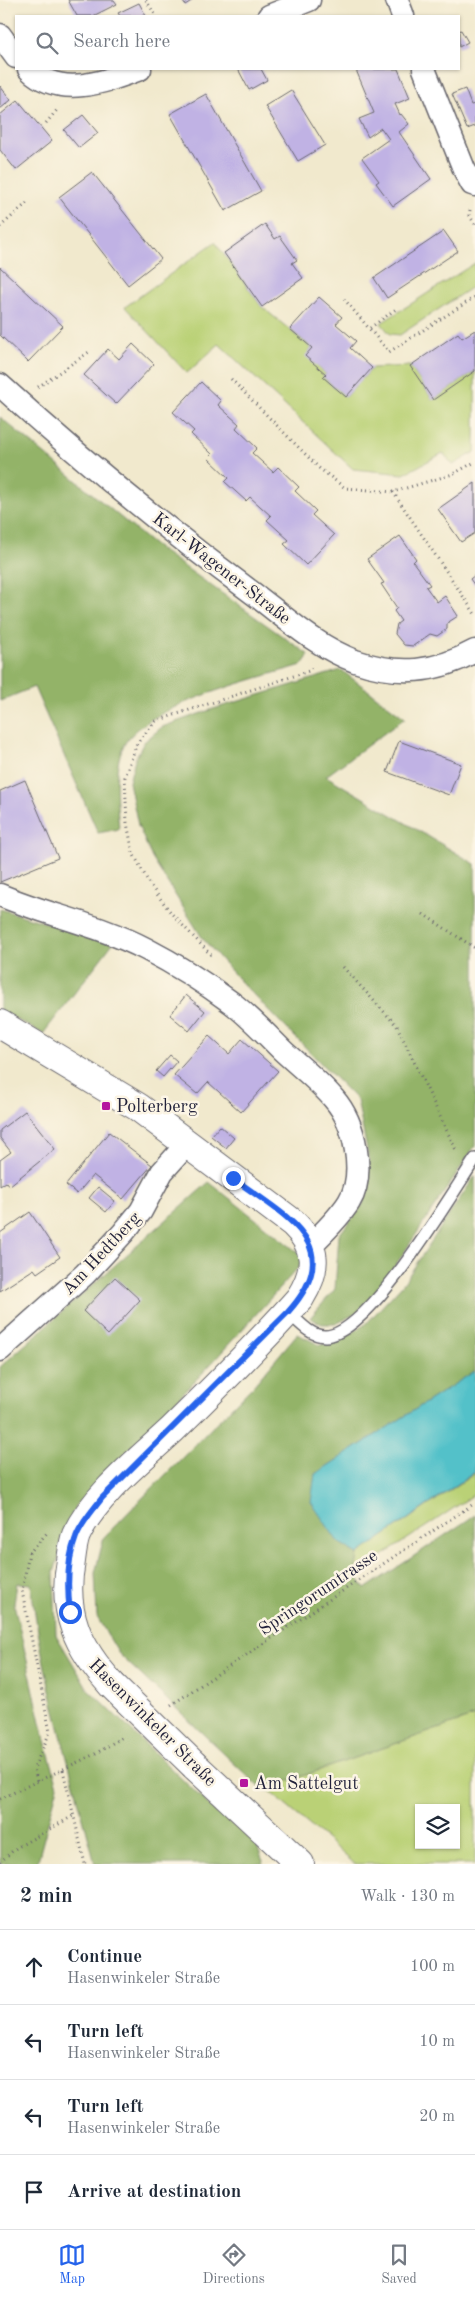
<!DOCTYPE html>
<meta charset="utf-8">
<style>
body{margin:0;font-family:"Old Standard TT",serif;background:#f2f2f3;color:#1f2937}
.controls{position:absolute;right:15px;bottom:15px;display:grid;overflow:hidden;border-radius:0px;box-shadow:0 1px 4px #0004}
.controls button{width:45px;height:45px;display:grid;place-items:center;padding:0;border:0;border-bottom:1px solid #e0e1e3;background:#fff;color:#1f2937;font:25px sans-serif}
.stop{position:absolute;width:15px;height:15px;margin:-11px;border:4px solid #2563eb;border-radius:50%;background:#fff}
.stop.end{background:#2563eb;border-color:#fff;box-shadow:0 1px 5px #0008}
.list{margin:0;padding:0;list-style:none}
h2{display:flex;justify-content:space-between;align-items:center;height:65px;margin:0;padding:0 20px;font-size:21px}
h2 small{font-size:16px;font-weight:400;color:#747a83}
.list li{display:grid;grid-template-columns:32px 1fr auto;gap:15px;align-items:center;box-sizing:border-box;height:75px;padding:0 20px;border-top:1px solid #e0e1e3}
.list b{display:block;font-size:19px;white-space:nowrap}
.list p{margin:0;font-size:16px;white-space:nowrap;color:#747a83}
.list em{font-size:16px;font-style:normal;color:#747a83}
.icon{flex:none;width:28px;height:28px;fill:none;stroke:currentColor;stroke-width:2;stroke-linecap:round;stroke-linejoin:round}
.map{position:relative;flex:none;width:475px;height:1864px;overflow:hidden}
.search{position:absolute;background:#fff;box-shadow:0 1px 4px #0004;left:15px;right:15px;top:15px;height:55px;display:flex;align-items:center;gap:12px;box-sizing:border-box;padding:0 18px;border-radius:0px;color:#747a83;font-size:19px}
.sheet{height:365px;background:#fff}
nav{display:flex;justify-content:space-around;align-items:center;box-sizing:border-box;height:70px;border-top:1px solid #e0e1e3;background:#fff;font-size:14px;color:#747a83}
nav a{display:grid;justify-items:center;gap:2px}
nav .on{color:#2563eb}
.map>svg:first-child{display:block}
</style>
<div class="map">
<svg width="475" height="1864" viewBox="0 0 475 1864">
<rect width="100%" height="100%" fill="#fcf5e5"/>
<filter id="ink" filterUnits="userSpaceOnUse"><feTurbulence type="fractalNoise" baseFrequency=".02" numOctaves="2"/><feDisplacementMap in="SourceGraphic" scale="10" xChannelSelector="R" yChannelSelector="G"/><feConvolveMatrix kernelMatrix="1 2 1 2 8 2 1 2 1" color-interpolation-filters="sRGB"/></filter>
<filter id="wash" filterUnits="userSpaceOnUse"><feTurbulence type="fractalNoise" baseFrequency=".0096" numOctaves="4" result="noise"/><feDisplacementMap in="SourceGraphic" scale="20" xChannelSelector="R" yChannelSelector="G"/><feGaussianBlur stdDeviation="1.12" result="paint"/><feColorMatrix in="noise" values="0 0 0 0 0 0 0 0 0 0 0 0 0 0 0 0 0 1.4 0 .05"/><feComposite in="paint" operator="in"/></filter>
<g filter="url(#wash)">
<rect width="100%" height="100%" fill="#f1e9cd"/>
<path fill="#bad176" stroke="#6e7a58" fill-rule="evenodd" d="M215,242l47,65 50,41 -6,8 20,18 -3,3 23,20 26,-29 38,-2 23,34 42,-29v81l-22,13 -10,-12 -39,21 -51,-5 -134,-125 -32,29 -62,-66z
M475,263v22l-75,50 -10,-1 -9,-11z
M475,1473v21l-120,80 3,-20z
M475,1716v148h-120l-86,-73 -7,-1zM419,1808h37v37h-37z"/>
<path fill="#93b367" stroke="#5a6a51" d="M0,417l155,129 154,109 -7,10c-42,13 -163,41 -180,84 -9,23 -5,56 -3,80l-21,4 -64,-146 -34,14z
M341,670l64,48 -79,58 149,88v282l-88,132 -29,34 -22,12h-14l-12,-6 25,-29 4,-54 24,-31 6,-44 -12,-60 -116,-118 -38,-43 -51,-81 -14,-33 -9,-43 6,-23 9,-17 18,-15 48,-17z
M0,909l113,34 -70,91 -43,-23z
M475,1176v195l-160,103 23,68 20,12 -3,20 10,15 110,-74v201l-213,74 -143,-136 -22,-37 -2,-44 9,-36 150,-152 43,-51 23,11 17,-3 29,-18 37,-40z
M209,1182l97,77 -95,105 -136,142 -21,66 2,63 32,54 122,117 46,37 8,21h-169c-23,-92 -53,-185 -64,-280l-14,-1 -3,21 32,140 12,42 -21,78h-37v-497z"/>
<path fill="#53c1c9" stroke="#3a7282" d="M475,1371v101l-117,82 -20,-12 -27,-40 4,-28z"/>
<g id="blocks">
<path fill="#c0b2e4" d="M68,0h46l3,4 -24,12h-16z
M182,0h11l-8,5z
M139,3l7,13h-26l-2,-3z
M461,30l7,12 -9,5v-16z
M238,69h23l6,11 -18,10z
M360,69h38l12,29 -15,6 5,11 1,-1 8,10 -10,8 32,47 -38,27 -17,-23 3,-2 -17,-23 27,-19 -8,-11 -13,9 -9,-18 15,-6 -18,-43z
M0,86l11,14 -11,9z
M465,89l6,16 4,-1v22l-8,3 -15,-35z
M291,90l34,55 -27,16 -33,-55z
M206,94l55,97 -36,20 -55,-97z
M18,100l34,41 -36,29 -16,-20v-35z
M83,115l15,18 -19,15 -15,-18z
M92,172l69,87 -33,26 -69,-88z
M265,224l10,15 5,-3 17,24 -5,3 11,15 -41,29 -38,-54z
M444,231l14,20 -71,47 -13,-20z
M0,267l63,59 -35,36 -28,-27z
M319,297l23,20 -6,7 20,17 -6,7 22,20 -26,29 -23,-20 3,-3 -21,-18 7,-8 -22,-19z
M475,330v41l-42,29 -23,-34 48,-33 4,5z
M133,344l21,20 -38,40 -32,-29 24,-26 11,10z
M201,382l20,19 -3,4 21,19 -3,4 21,20 -5,5 21,19 5,-5 21,20 -4,4 21,20 -4,4 22,20 -28,30 -22,-21 5,-4 -22,-20 4,-4 -21,-19 -4,4 -21,-19 4,-4 -21,-20 4,-4 -21,-20 3,-3 -21,-19z
M475,483v50l-14,9 -23,-33z
M400,536l16,23 -3,3 17,23 -4,2 11,15 8,-6 13,20 -11,7v6l-10,7 -7,-2 -17,12 -9,-1 -9,-11 2,-10 4,-3 -7,-10 3,-3 -16,-24 3,-1 -17,-24z
M475,575v11l-5,-7z
M399,741l62,23 -12,31 -62,-23z
M25,780l33,78 -58,24v-91z
M186,995l19,16 -16,20 -19,-16z
M209,1036l20,18 13,-15 36,32 -37,41 -33,-30 -11,12 -23,-19z
M170,1055l7,6 -14,16 -7,-6z
M25,1111l30,38 -46,37 -3,-4 -6,4v-26l11,-8 -11,-14v-8z
M220,1126l14,12 -8,10 -15,-12z
M109,1132l43,33 -29,34 -30,-24 -16,19 -11,-9z
M98,1187l17,14 -9,11 -17,-14z
M30,1212l30,45 -23,16 -3,-4 -34,22v-58z
M115,1277l25,23 -32,35 -25,-24z"/>
</g>
</g>
<g filter="url(#ink)">
<use href="#blocks" fill-opacity="0" stroke="#6a686e" stroke-width="1"/>
<g fill="none" stroke-linecap="round" stroke-linejoin="round">
<defs>
<path id="lane" d="M288,1312c11,10 22,24 37,24 43,0 126,-141 150,-177"/>
<path id="street" d="M397,0l6,16
M269,16l40,-16
M0,35l16,22
M29,69c31,30 76,13 111,0
M424,69l40,100 8,15 3,1
M0,385c81,74 166,144 254,209 32,24 63,53 101,67 44,15 80,12 120,-10
M0,895c47,20 100,30 146,54 29,15 59,34 86,54 18,14 34,31 50,47 17,16 37,31 52,49 21,24 32,75 15,103 -10,16 -25,30 -38,43
M0,1350l85,-76 38,-41 18,-22 21,-39 25,-28"/>
<path id="secondary" d="M0,1024l138,83 155,116c25,24 25,46 7,75 -40,45 -84,89 -127,131 -32,30 -78,66 -97,106 -3,8 -4,18 -5,26 -10,51 7,87 41,124
M195,1766l105,98"/>
</defs>
<use href="#lane" stroke="#6a686e" stroke-width="14"/>
<use href="#street" stroke="#6a686e" stroke-width="25"/>
<use href="#secondary" stroke="#6a686e" stroke-width="30"/>
<path stroke="#6a686e" stroke-width="3" stroke-dasharray="1 4" stroke-linecap="butt" d="M146,0l10,16
M46,123l11,-13
M470,210l-1,5 6,9
M0,227l27,-24
M344,299l45,53 86,-55
M370,328l26,-19
M231,379l88,89 26,20 48,4 60,-18 22,-12
M38,387l51,-35
M393,492l82,122
M423,914l52,34
M211,955l-39,-41 -22,-29 -17,-32 -6,-30 -2,-46 12,-34 19,-22 153,-50 2,-3
M343,967l54,59 60,126
M171,1705l304,-202
M63,1770l22,94
M37,1781l-3,-13 16,-36 -28,-141 7,-38 18,-20
M0,1799l95,-45 29,-18
M0,1862l16,-14 57,-32"/>
<use href="#lane" stroke="#fff" stroke-width="11"/>
<use href="#street" stroke="#fff" stroke-width="22"/>
<use href="#secondary" stroke="#fff" stroke-width="28"/>
<defs>
<path id="secondary-bridge" d="M112,1685l83,81"/>
</defs>
<use href="#secondary-bridge" stroke="#6a686e" stroke-width="30" stroke-linecap="butt"/>
<use href="#secondary-bridge" stroke="#fff" stroke-width="28"/>
</g>
</g>
<g fill="none" stroke-linecap="round" stroke-linejoin="round" filter="url(#ink)">
<path stroke="#2563eb" stroke-width="6" d="M70,1612c-3,-24 -3,-52 6,-75 5,-14 17,-27 26,-39l186,-186c61,-68 -3,-95 -55,-134"/>
</g>
<g fill="#b5179e" stroke="#fcf5e5" stroke-width="2">
<rect x="101" y="1101" width="10" height="10" rx="2.5"/>
<rect x="239" y="1778" width="10" height="10" rx="2.5"/>
</g>
<g text-anchor="middle" stroke-width="5" stroke-linejoin="round" paint-order="stroke">
<g font-size="18" fill="#22223b" stroke="#fcf5e5">
<text transform="translate(222 568) rotate(38)" y="6">Karl-Wagener-Straße</text>
<text transform="translate(101 1253) rotate(-47)" y="6">Am Hedtberg</text>
<text transform="translate(318 1592) rotate(-34)" y="6">Springorumtrasse</text>
<text transform="translate(153 1722) rotate(45)" y="6">Hasenwinkeler Straße</text>
</g>
<g font-size="18" fill="#22223b" stroke="#fcf5e5" text-anchor="start">
<text x="116" y="1112">Polterberg</text>
<text x="254" y="1789">Am Sattelgut</text>
</g>
</g>
</svg>
<div class="controls">
<button><svg class="icon" aria-label="layers" viewBox="0 0 24 24"><path d="M12 4l9 5-9 5-9-5zM3 14l9 5 9-5"/></svg></button>
</div>
<div class="stop" style="left:70px;top:1612px"></div>
<div class="stop end" style="left:233px;top:1178px"></div>
<div class="search"><svg class="icon" aria-label="search" viewBox="0 0 24 24"><circle cx="10" cy="10" r="6"/><path d="M15 15l6 6"/></svg>Search here</div>
</div>
<section class="sheet">
<h2>2 min<small>Walk · 130 m</small></h2>
<ul class="list">
<li><svg class="icon" aria-label="ahead" viewBox="0 0 24 24"><path d="M12 20V5M6 11l6-6 6 6"/></svg><div><b>Continue</b><p>Hasenwinkeler Straße</p></div><em>100 m</em></li>
<li><svg class="icon" aria-label="left" viewBox="0 0 24 24"><path d="M17 20v-9H6M10 6l-5 5 5 5"/></svg><div><b>Turn left</b><p>Hasenwinkeler Straße</p></div><em>10 m</em></li>
<li><svg class="icon" aria-label="left" viewBox="0 0 24 24"><path d="M17 20v-9H6M10 6l-5 5 5 5"/></svg><div><b>Turn left</b><p>Hasenwinkeler Straße</p></div><em>20 m</em></li>
<li><svg class="icon" aria-label="arrive" viewBox="0 0 24 24"><path d="M6 21V4h12l-3 4 3 4H6"/></svg><div><b>Arrive at destination</b></div></li>
</ul>
</section>
<nav>
<a class="on"><svg class="icon" aria-label="map" viewBox="0 0 24 24"><path d="M3 6l6-2 6 2 6-2v14l-6 2-6-2-6 2zM9 4v14M15 6v14"/></svg>Map</a>
<a><svg class="icon" aria-label="directions" viewBox="0 0 24 24"><path d="M12 3l9 9-9 9-9-9zM9 14v-3h6M13 9l2 2-2 2"/></svg>Directions</a>
<a><svg class="icon" aria-label="saved" viewBox="0 0 24 24"><path d="M7 4h10v16l-5-4-5 4z"/></svg>Saved</a>
</nav>
